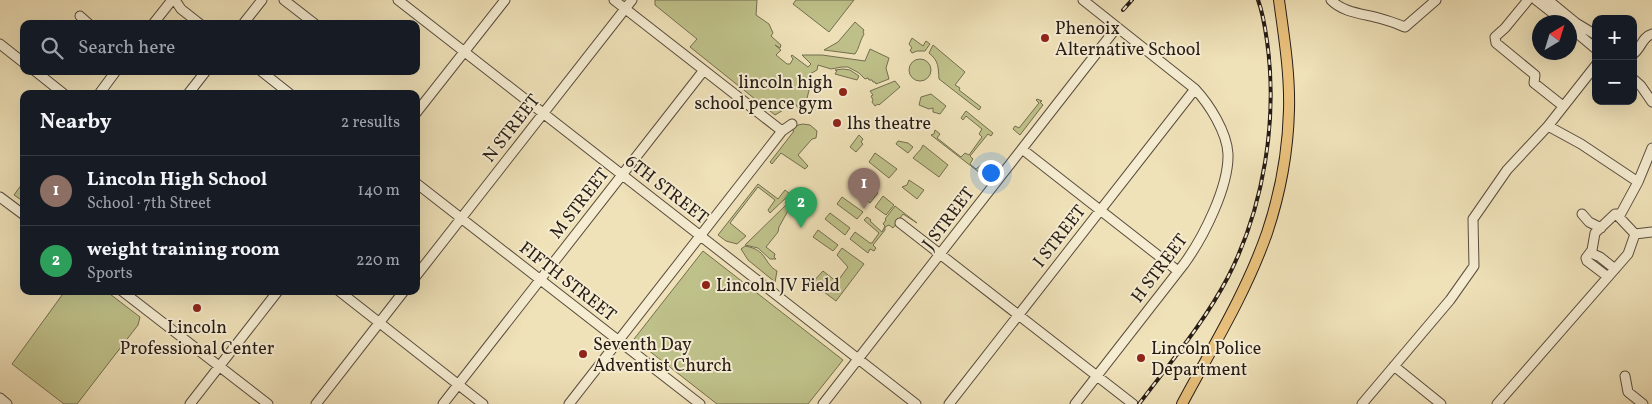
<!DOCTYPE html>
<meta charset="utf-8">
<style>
body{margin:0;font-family:Vollkorn,serif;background:#20242c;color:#f1f3f6}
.controls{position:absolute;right:15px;top:15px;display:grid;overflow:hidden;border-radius:10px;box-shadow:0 5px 20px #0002}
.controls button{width:45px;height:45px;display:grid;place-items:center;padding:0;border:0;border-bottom:1px solid #363941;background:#171b24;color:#f1f3f6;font:25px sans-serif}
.compass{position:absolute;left:1532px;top:15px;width:45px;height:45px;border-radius:50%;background:#171b24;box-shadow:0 5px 20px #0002;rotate:38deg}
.you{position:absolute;left:990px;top:172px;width:18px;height:18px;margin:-12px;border:4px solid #fff;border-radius:50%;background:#1a73e8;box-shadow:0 0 0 8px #1a73e833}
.badge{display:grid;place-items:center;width:32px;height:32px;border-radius:50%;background:#1a73e8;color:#fff;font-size:16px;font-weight:700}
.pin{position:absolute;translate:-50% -41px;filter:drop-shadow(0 1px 2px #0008)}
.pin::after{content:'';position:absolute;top:26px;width:18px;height:15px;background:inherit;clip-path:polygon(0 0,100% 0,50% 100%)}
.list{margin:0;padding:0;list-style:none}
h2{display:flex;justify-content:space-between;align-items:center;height:65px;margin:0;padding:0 20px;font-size:21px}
h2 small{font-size:16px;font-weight:400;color:#9ea1a6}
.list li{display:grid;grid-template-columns:32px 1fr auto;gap:15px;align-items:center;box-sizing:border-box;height:70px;padding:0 20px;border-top:1px solid #363941}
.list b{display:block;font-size:19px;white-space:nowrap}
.list p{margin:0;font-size:16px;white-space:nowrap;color:#9ea1a6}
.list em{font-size:16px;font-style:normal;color:#9ea1a6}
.icon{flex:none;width:28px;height:28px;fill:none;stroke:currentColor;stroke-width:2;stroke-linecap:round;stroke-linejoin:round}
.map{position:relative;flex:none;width:1652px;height:404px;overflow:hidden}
.search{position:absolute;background:#171b24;box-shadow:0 5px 20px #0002;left:20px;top:20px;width:400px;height:55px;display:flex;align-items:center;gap:12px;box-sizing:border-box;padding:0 18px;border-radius:10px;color:#9ea1a6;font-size:19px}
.panel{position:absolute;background:#171b24;box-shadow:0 5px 20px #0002;left:20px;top:90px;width:400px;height:205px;border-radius:10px}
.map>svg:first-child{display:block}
</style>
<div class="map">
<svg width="1652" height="404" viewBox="0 0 1652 404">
<rect width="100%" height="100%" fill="#efe1b8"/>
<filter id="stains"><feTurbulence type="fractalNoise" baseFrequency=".004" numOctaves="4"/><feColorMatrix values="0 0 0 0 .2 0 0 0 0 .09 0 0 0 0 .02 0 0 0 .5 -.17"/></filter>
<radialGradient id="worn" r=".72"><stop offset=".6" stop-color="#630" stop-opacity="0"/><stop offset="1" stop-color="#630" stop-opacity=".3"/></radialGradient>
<path fill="#bfc18a" stroke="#736e50" d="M655,0h102l-1,15 13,9 4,9 -2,3 10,9 -1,3 -5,-3 6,5 -5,5 11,9h3l3,-5 -2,-3 1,-1 16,12 3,-3 -9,-9h20l43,6 5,-12 19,9 -3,10 3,11 -13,5 -1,-2h-2l-1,-2h-3l-1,-2 -3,1 -6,-6 -11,-6h-6l-11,2 -13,-4 -1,5 -7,4 -2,7 2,5 -6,25 -5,-1 -4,-7 -20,12 -85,-68 7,-8 -42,-34z
M796,0h58l-25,32 -36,-28z
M855,22l9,8 -1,2 1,2c-4,6 -5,15 -9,20l-31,-4 14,-8z
M912,38l11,8 3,-5 4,3 -5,7h-8l-5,2 -2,-3 2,-2 -3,-4z
M933,45l32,27 -10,13 5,3 -1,2 22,17 -2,3 -40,-31c-1,-12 0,-18 -10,-26z
M909 70a11 11 0 1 1 22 0a11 11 0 1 1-22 0Z
M843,69l7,1 9,6 -2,4 -22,-6 2,-3 -2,-1z
M895,81l5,6 -21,18 -1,-1 -3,2 -3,-4 1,-2 -2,-4 2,-1 -3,-4z
M931,94l15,12 -6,8 -7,-2v-4l-4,1 -10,-4 2,-8z
M1037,99l5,2 -2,1 3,3 -23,30 -7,-6 2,-3 4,2 20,-25 -3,-3z
M966,111l27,22 -2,3 -3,-2 -18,22 3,3 -3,5 6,5 5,-4 3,3 -4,5 -49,-38 3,-1 1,-4 5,4 -3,4 24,19 4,-4 4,2 13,-18 -3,-3 3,-5 -16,-13 -3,4 -2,-2z
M803,124l7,1 7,6 -1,7 -4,1 -14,16 10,11 -3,3 -24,-16 -9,11 -2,-2 24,-31 -2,-1 6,-5z
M859,135l4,4 -2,3 2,2 -7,8 -6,-5z
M898,141l10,2 5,4 -5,6 -12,-9z
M923,145l25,20 -9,12 -26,-19 8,-9z
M875,153l22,16 -8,9 -20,-16z
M857,177l21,16 -8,10 -21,-16z
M909,180l15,10 -7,9 -15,-12 5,-2z
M24,181v21l-10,-7z
M758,184l20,15 7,-9 5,4 -20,19 -2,-3 7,-10 -17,-13 -28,36 16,13 -9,8 -11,-3 -8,-6z
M883,196l11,9 -8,10 -11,-8z
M842,197l21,15 -6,7 -20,-15z
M789,202l1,5 -11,20 -1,5 -12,15 9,7 -1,3 2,2h-6l-12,-11 -13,-3z
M895,206l22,17 -14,-9 -10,14 -4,-3 -4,2v3l-12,15 3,3 -2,3 -4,-2 -2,4 -18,-14 5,-7 15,11h2l7,-10 -15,-13 3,-3 4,3 -1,1 12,11 3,-6 -2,-2 3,-4 -1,-1z
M830,213l20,15 -5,7 -20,-16z
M818,230l20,15 -5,6 -20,-14z
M745,246c23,4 18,17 32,25l-2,11 -27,-22 -7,-11z
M842,248l22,16 -28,37 -24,-18 11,-12 14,11 11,-15 -11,-12z
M703,251l140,109 -35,44h-91l-83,-65z
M65,291h41l34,26 -2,8 -61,79h-13l-52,-40z"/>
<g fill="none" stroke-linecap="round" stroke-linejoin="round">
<defs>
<path id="minor" d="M175,0l6,9 19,15
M284,0l31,24
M398,0l518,404
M614,0l168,131
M1331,0c12,13 35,14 51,19 8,2 15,5 23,8l31,-27
M1528,0l-23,28 -10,9 1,6 39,32 -1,8 29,23
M1536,0l28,22
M1548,0l28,23 20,12
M80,16l9,8
M153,24l19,-24
M243,24l19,-24
M1570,27l26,22
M0,44l24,19
M1633,54c8,-5 9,-17 19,-20
M35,71l29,23
M261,71l29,23
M1633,79l8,7 11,16
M99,94l17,-23
M188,94l18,-23
M416,113l89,-113
M1548,126l48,-61
M1022,149l156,122
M416,183l284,221
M0,197l24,18
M1582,214l7,8 12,6
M900,223l233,181
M1635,234l17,-2
M1591,253l9,4 15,12
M416,276l216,-276
M1608,277l-21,-16 -1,-3 6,-8 3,-17 20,-19h5
M122,291l146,113
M339,291l144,113
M1394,366l47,38
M1625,376l3,16 15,12
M0,398l7,6
M190,404l88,-113
M316,404l88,-113
M443,404l261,-334
M569,404l213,-273 10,-7
M823,404l294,-377
M949,404l246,-315
M1075,404l109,-140c19,-26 45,-77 44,-110 -1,-22 -19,-50 -33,-65l-112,-89
M1362,404l88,-104 24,-34 -1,-47 34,-49 41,-44 33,18 57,38
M1497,404l131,-150 7,-20 -16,-17 19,-35 14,-34"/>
<path id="major" d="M1182,404c30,-56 64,-111 85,-171 13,-39 21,-81 22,-123 1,-37 -5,-73 -10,-110"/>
</defs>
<use href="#minor" stroke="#594d3e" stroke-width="11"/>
<use href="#major" stroke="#271c16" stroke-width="12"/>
<use href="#minor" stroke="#f5ecd1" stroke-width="9"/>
<use href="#major" stroke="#e8c07c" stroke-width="10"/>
<defs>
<path id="rail" d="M1123,10l9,-10
M1139,404c31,-41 65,-81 89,-127 36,-70 50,-158 39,-236 -2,-14 -4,-28 -9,-41"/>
</defs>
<use href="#rail" stroke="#271c16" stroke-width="4"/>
<use href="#rail" stroke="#f5ecd1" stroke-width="2" stroke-dasharray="5.5" stroke-linecap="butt"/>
</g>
<g fill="#8f2418" stroke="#f5ecd1" stroke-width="2">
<circle cx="1045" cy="38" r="5"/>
<circle cx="843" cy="92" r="5"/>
<circle cx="837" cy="123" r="5"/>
<circle cx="706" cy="285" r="5"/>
<circle cx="197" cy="308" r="5"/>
<circle cx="583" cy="354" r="5"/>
<circle cx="1141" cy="358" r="5"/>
</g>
<g text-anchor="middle" stroke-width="4" stroke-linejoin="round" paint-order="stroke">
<g font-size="18" fill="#271c16" stroke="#f5ecd1" text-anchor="start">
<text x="1055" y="34">Phenoix<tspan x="1055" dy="21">Alternative School</tspan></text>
<text x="833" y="88" text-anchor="end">lincoln high<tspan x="833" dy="21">school pence gym</tspan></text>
<text x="847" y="129">lhs theatre</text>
<text x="716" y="291">Lincoln JV Field</text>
<text x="197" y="333" text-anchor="middle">Lincoln<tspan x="197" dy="21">Professional Center</tspan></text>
<text x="593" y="350">Seventh Day<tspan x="593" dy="21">Adventist Church</tspan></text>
<text x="1151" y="354">Lincoln Police<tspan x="1151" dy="21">Department</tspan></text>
</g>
<g font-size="18" fill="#271c16" stroke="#f5ecd1">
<text transform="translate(511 128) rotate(-52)" y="6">N STREET</text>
<text transform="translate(667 189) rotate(38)" y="6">6TH STREET</text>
<text transform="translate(579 203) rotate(-52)" y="6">M STREET</text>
<text transform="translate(948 218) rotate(-53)" y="6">J STREET</text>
<text transform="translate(1059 236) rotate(-52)" y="6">I STREET</text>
<text transform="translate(1159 268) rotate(-53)" y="6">H STREET</text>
<text transform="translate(568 281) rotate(38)" y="6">FIFTH STREET</text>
</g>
</g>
<rect width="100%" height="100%" filter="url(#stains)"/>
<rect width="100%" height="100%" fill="url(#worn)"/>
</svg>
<div class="controls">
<button>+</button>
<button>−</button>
</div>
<svg class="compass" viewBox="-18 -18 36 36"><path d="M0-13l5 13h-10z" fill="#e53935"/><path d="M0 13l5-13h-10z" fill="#9ea1a6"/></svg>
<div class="you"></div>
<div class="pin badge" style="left:864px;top:209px;background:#8d6e63">1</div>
<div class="pin badge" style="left:801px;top:228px;background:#2e9e5b">2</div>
<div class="search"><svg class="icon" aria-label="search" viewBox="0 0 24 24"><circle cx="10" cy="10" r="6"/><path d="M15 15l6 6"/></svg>Search here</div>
<section class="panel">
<h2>Nearby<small>2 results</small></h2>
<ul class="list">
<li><span class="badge" style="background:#8d6e63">1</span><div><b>Lincoln High School</b><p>School · 7th Street</p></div><em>140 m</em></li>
<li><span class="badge" style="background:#2e9e5b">2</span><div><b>weight training room</b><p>Sports</p></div><em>220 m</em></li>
</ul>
</section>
</div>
